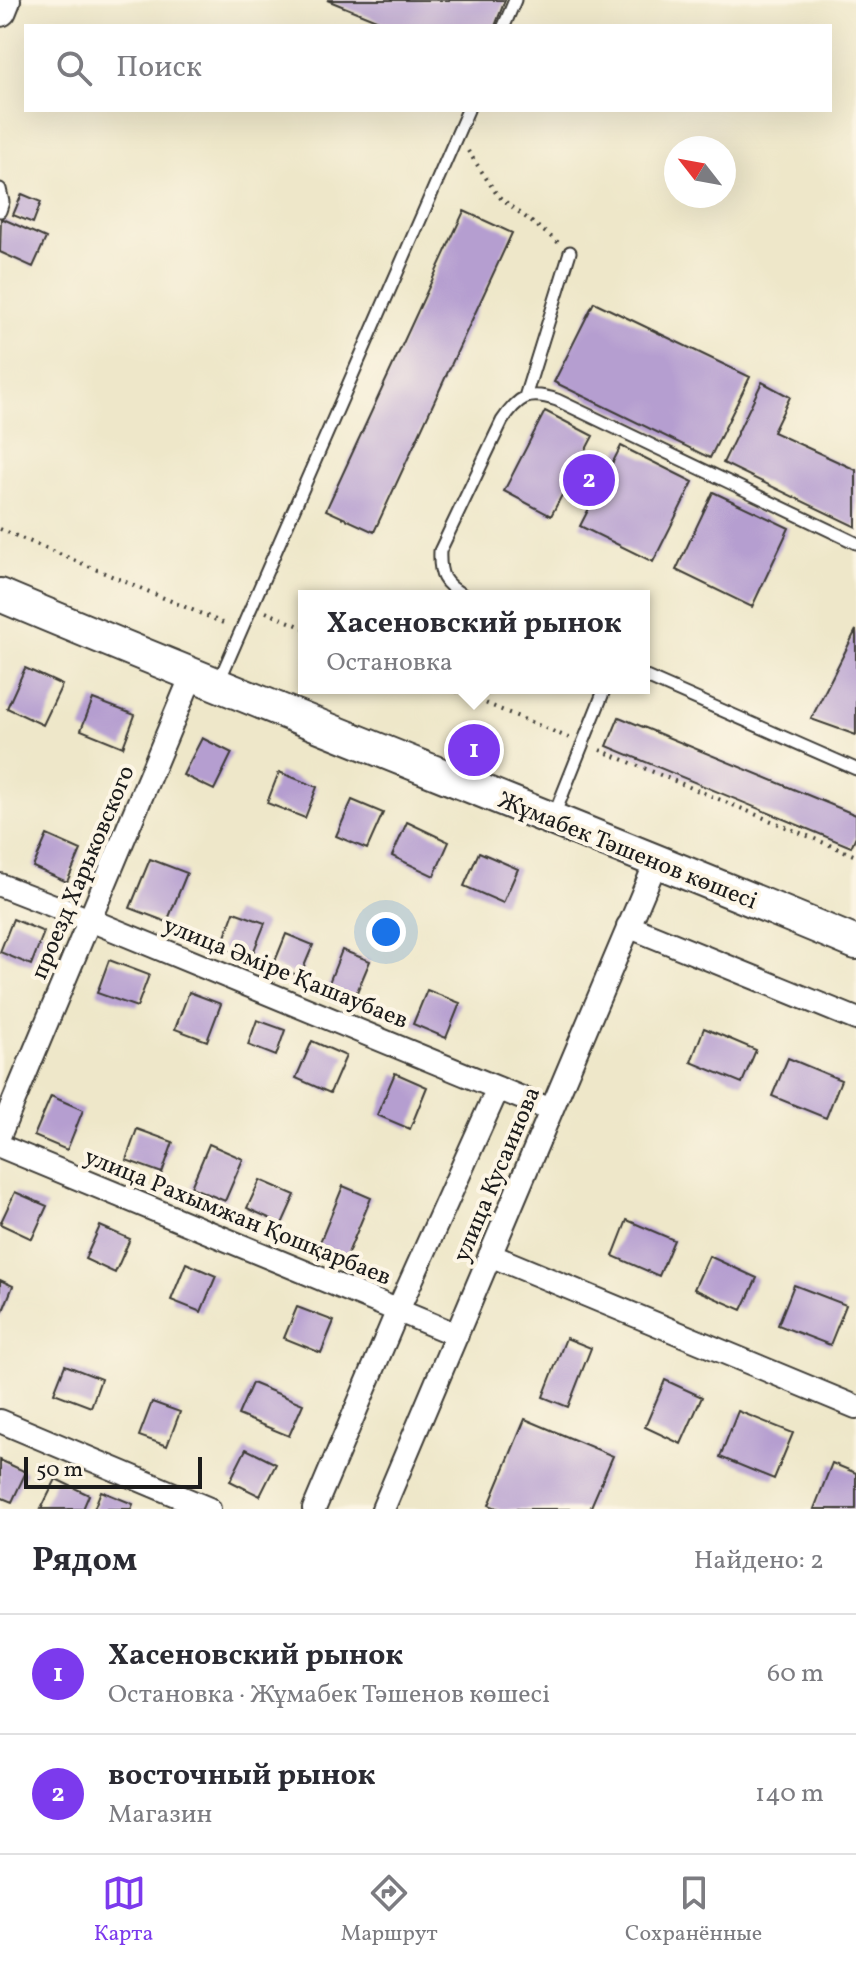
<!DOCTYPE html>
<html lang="ru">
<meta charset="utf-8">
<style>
body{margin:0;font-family:Vollkorn,serif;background:#f2f2f3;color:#2b2b33}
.compass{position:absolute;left:664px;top:136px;width:72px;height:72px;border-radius:50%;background:#fff;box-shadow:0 8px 32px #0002;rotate:301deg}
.scale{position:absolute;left:24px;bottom:20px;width:178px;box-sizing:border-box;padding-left:8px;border:4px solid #1c1c1c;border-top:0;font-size:22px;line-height:28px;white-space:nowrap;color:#1c1c1c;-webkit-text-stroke:6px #fcf5e5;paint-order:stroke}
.you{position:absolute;left:386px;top:932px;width:28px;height:28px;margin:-20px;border:6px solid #fff;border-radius:50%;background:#1a73e8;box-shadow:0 0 0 12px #1a73e833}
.badge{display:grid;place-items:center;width:52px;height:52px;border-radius:50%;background:#7c3aed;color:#fff;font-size:26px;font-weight:700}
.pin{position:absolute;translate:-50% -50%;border:4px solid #fff;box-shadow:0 2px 8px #0006}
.popup{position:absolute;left:298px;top:590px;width:352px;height:104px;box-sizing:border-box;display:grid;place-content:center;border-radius:0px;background:#fff;filter:drop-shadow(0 2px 6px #0005);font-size:26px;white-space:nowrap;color:#7c7c81}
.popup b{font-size:30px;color:#2b2b33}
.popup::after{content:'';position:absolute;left:50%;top:100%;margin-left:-16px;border:16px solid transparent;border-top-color:#fff}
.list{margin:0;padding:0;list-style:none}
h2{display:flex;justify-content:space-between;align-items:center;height:104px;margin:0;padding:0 32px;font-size:34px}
h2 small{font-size:26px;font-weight:400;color:#7c7c81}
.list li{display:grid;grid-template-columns:52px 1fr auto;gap:24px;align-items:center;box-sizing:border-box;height:120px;padding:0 32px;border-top:2px solid #e1e1e2}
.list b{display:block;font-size:30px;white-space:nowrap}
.list p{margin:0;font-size:26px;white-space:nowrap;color:#7c7c81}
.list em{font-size:26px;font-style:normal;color:#7c7c81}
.icon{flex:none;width:44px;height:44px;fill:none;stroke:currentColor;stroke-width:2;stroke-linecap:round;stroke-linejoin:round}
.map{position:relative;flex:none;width:856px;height:1509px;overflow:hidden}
.search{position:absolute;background:#fff;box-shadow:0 8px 32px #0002;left:24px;right:24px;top:24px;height:88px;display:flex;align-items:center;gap:20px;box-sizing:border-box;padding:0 28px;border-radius:0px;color:#7c7c81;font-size:30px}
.sheet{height:344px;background:#fff}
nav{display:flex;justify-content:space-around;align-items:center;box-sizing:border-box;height:112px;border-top:2px solid #e1e1e2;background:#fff;font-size:22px;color:#7c7c81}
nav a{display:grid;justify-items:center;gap:4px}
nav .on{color:#7c3aed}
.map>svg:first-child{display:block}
</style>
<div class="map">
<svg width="856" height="1509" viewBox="0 0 856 1509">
<rect width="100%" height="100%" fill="#fcf5e5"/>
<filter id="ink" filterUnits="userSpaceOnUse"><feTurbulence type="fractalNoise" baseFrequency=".0125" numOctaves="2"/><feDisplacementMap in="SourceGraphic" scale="16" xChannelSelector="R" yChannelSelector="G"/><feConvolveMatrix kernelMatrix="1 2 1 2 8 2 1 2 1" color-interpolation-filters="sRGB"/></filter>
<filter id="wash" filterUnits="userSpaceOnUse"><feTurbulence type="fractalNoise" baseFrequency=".006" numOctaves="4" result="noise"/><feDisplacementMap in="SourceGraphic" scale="32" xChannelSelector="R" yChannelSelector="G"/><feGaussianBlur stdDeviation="1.8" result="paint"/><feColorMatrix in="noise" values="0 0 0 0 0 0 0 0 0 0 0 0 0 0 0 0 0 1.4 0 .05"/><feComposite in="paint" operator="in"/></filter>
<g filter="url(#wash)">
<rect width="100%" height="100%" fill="#eee7c9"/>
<g id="blocks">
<path fill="#b59ed0" d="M327,0h178l-10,26h-104z
M22,194l19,8 -8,21 -20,-8z
M464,211l48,22 -138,299 -48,-22z
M1,218l45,20 -13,29 -33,-15z
M594,302l156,75 -40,81 -156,-76z
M762,382l28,15 -17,35 83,38v57l-133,-64z
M545,411l48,25 -42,80 -47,-25z
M621,446l72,36 -40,80 -73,-36z
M713,492l76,36 -37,79 -76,-37z
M856,630v105l-45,-16z
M25,668l37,17 -19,40 -36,-17z
M93,699l42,16 -12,32 -42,-17z
M619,717l237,98v21l-5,11 -244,-101z
M202,738l30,15 -18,37 -31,-15z
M279,772l38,15 -12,31 -38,-15z
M352,800l31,13 -16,36 -31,-13z
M407,822l42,20 -15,34 -42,-20z
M47,835l34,15 -14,32 -34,-15z
M479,852l39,17 -15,34 -39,-17z
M150,859l37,14 -20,49 -37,-14z
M234,912l31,11 -14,35 -30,-10z
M13,919l31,13 -13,33 -31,-13z
M286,934l27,11 -13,31 -27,-10z
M342,950l28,11 -16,38 -27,-11z
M109,960l40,15 -12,32 -40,-14z
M427,990l33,13 -14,35 -33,-14z
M189,992l32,12 -14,37 -32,-12z
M257,1020l28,10 -9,26 -28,-11z
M704,1028l52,22 -14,33 -51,-21z
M312,1041l34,15 -16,37 -34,-15z
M788,1058l53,22 -15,38 -54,-22z
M395,1073l32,14 -17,42 -33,-14z
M51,1096l32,14 -16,40 -33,-14z
M137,1129l36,13 -11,31 -36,-13z
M209,1144l34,15 -18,42 -34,-14z
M260,1180l35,15 -13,29 -35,-16z
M343,1186l28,12 -25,60 -28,-11z
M15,1192l32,14 -15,33 -32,-15z
M627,1220l47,20 -15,36 -46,-20z
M100,1226l30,13 -15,34 -30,-14z
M709,1256l48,22 -15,32 -48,-21z
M186,1263l30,13 -15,36 -30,-12z
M0,1280l13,6 -13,32z
M794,1285l52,20 -16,40 -52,-20z
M297,1307l37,14 -13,32 -37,-15z
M566,1338l25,10 -23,59 -25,-10z
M65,1365l36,14 -10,28 -37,-14z
M665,1380l37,17 -21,47 -36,-17z
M252,1383l51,21 -14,32 -51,-21z
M152,1402l28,10 -13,34 -28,-10z
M738,1411l55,22 -19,46 -54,-22z
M525,1419l88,37 -23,53h-91l-10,-4z
M246,1449l30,15 -16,32 -30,-15z
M0,1460l26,12 -14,30 -12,-5z
M832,1463l24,10v36h-42z
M56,1479l33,16 -6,14h-42z
M101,1491l32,13 -2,5h-37z"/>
</g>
</g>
<g filter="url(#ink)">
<use href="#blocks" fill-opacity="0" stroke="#3c3a36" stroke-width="2"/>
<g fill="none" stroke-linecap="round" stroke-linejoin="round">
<defs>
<path id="lane" d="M504,26l11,-26
M0,189l3,13 -3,9
M525,397l45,-145
M465,596c-22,-12 -26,-21 -25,-45l62,-130c16,-24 26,-31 55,-21l299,143
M644,676l212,93
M219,681l249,-571
M553,818l52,-130"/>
<path id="street" d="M0,885l90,35 461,190
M628,926l228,93
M0,1134l192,-459
M0,1146l457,189
M490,1255l366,152
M0,1421l209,88
M314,1509l84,-199 100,-222
M383,1509l274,-649"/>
<path id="secondary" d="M0,10l4,-10
M0,595c284,120 572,229 856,348"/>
</defs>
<use href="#lane" stroke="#3c3a36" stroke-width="15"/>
<use href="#street" stroke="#3c3a36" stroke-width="26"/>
<use href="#secondary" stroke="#3c3a36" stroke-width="36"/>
<path stroke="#3c3a36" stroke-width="4" stroke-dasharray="2 6" stroke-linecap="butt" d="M468,151l30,45 61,47
M0,529l228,96
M266,612l38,16
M449,688l120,50
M600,750l256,106"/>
<use href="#lane" stroke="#fff" stroke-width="11"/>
<use href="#street" stroke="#fff" stroke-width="22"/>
<use href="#secondary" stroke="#fff" stroke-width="32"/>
</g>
</g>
<g text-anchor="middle" stroke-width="8" stroke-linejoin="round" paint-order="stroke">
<g font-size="24" fill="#1c1c1c" stroke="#fcf5e5">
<text transform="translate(628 850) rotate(22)" y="8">Жұмабек Тәшенов көшесі</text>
<text transform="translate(82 872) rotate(-67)" y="8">проезд Харьковского</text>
<text transform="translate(286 972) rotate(22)" y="8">улица Әміре Қашаубаев</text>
<text transform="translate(496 1174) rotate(-67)" y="8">улица Кусаинова</text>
<text transform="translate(238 1216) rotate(22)" y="8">улица Рахымжан Қошқарбаев</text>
</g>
</g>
</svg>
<svg class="compass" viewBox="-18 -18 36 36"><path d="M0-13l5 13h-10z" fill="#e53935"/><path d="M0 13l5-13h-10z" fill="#7c7c81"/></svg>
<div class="scale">50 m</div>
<div class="you"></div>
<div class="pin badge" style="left:474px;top:750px">1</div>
<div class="popup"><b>Хасеновский рынок</b>Остановка</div>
<div class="pin badge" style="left:589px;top:480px">2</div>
<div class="search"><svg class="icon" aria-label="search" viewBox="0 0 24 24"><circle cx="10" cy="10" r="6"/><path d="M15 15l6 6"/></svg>Поиск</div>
</div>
<section class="sheet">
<h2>Рядом<small>Найдено: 2</small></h2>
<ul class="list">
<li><span class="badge">1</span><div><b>Хасеновский рынок</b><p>Остановка · Жұмабек Тәшенов көшесі</p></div><em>60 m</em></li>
<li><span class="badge">2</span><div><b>восточный рынок</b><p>Магазин</p></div><em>140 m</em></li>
</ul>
</section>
<nav>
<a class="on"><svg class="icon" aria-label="map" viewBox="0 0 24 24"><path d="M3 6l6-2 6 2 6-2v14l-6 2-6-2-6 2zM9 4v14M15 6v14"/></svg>Карта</a>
<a><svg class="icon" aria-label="directions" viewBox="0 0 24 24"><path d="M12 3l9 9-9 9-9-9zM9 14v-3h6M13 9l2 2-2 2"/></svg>Маршрут</a>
<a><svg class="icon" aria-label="saved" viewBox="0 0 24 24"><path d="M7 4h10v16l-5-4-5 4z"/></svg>Сохранённые</a>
</nav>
